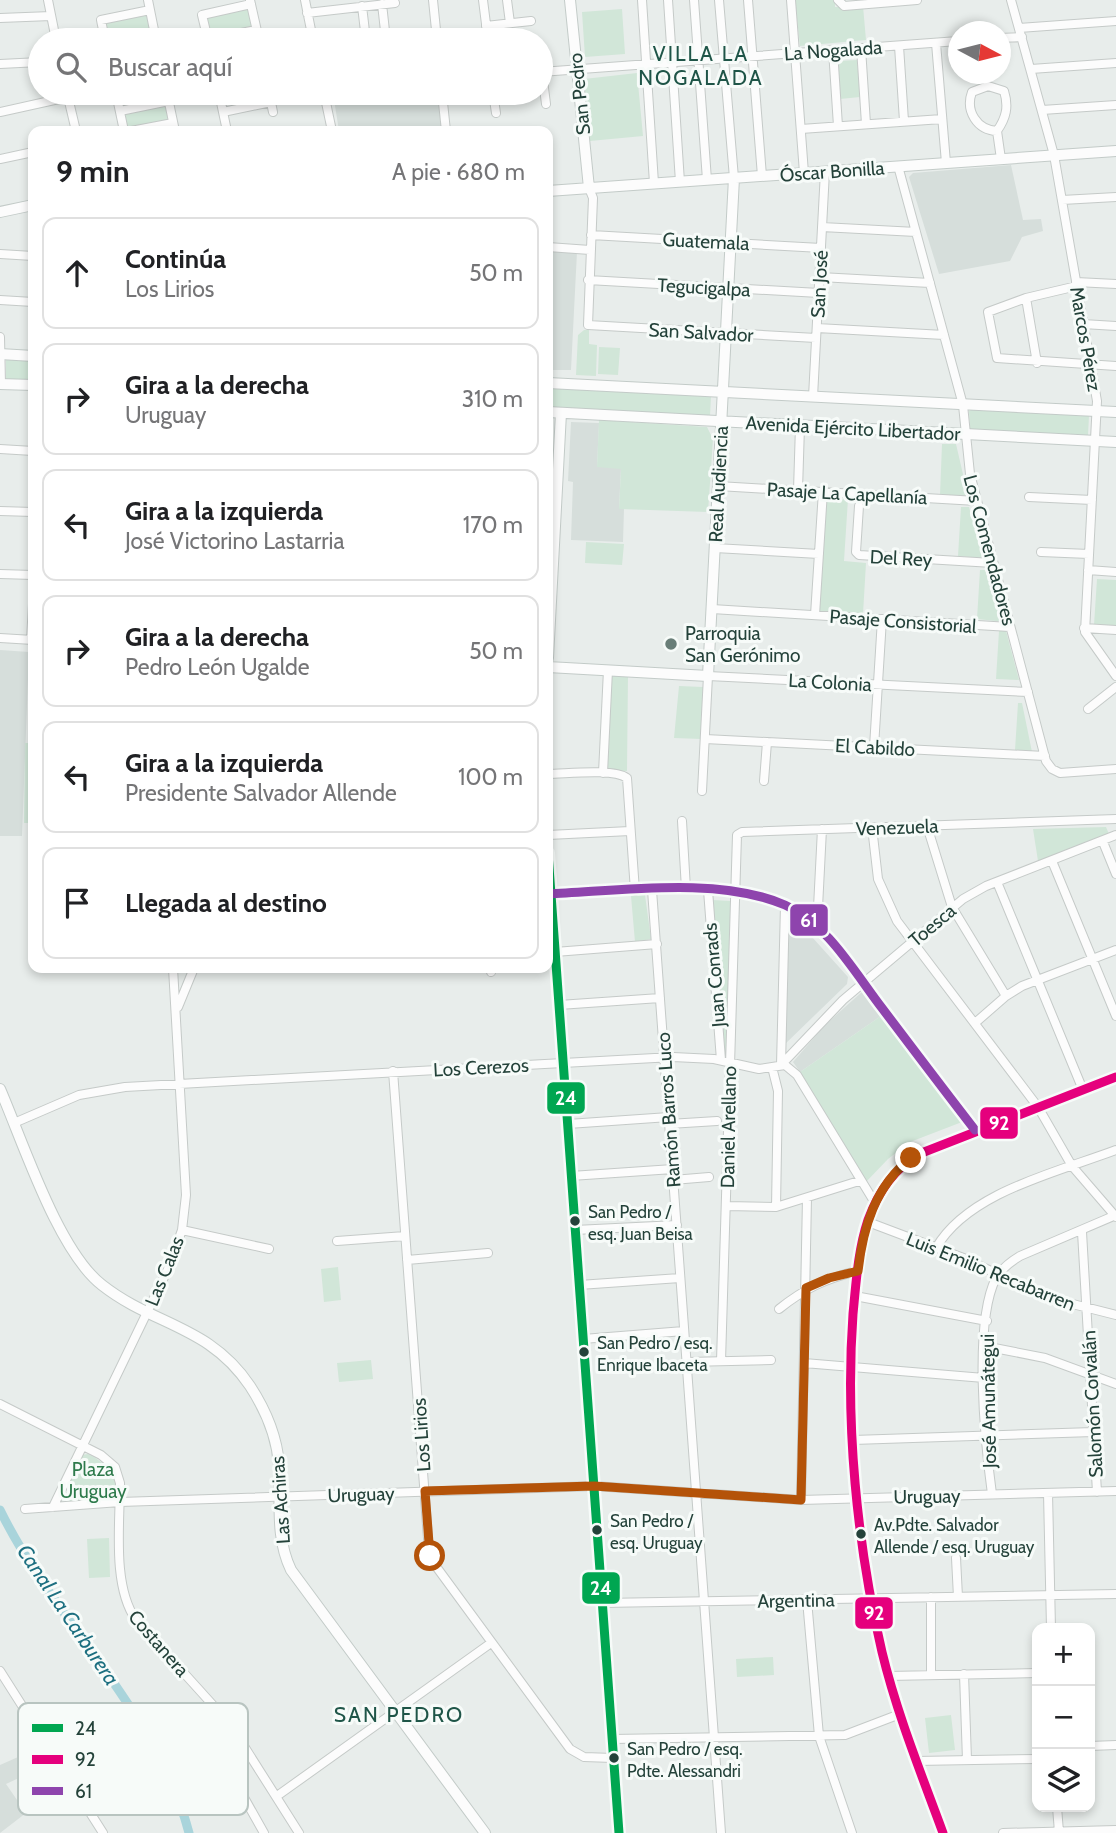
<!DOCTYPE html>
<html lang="es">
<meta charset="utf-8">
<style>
body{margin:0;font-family:Cabin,sans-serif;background:#f2f2f2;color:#202124}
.controls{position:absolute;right:21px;bottom:21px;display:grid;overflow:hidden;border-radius:14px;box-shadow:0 4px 10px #0003}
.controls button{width:63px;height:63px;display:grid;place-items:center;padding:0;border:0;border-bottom:2px solid #e0e0e0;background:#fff;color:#202124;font:35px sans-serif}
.compass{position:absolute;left:948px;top:21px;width:63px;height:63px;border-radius:50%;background:#fff;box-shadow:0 4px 10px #0003;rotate:97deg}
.stop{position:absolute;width:21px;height:21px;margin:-16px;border:5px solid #b45309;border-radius:50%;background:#fff}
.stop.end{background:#b45309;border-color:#fff;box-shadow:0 2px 7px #0008}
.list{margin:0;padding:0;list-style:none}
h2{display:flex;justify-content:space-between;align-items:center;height:91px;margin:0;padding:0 28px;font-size:30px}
h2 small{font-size:23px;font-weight:400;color:#757577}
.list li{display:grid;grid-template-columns:46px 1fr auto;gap:21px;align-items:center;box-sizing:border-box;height:112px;margin:0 14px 14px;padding:0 14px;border:2px solid #e0e0e0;border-radius:14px}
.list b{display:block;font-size:26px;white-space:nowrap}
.list p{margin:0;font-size:23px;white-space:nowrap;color:#757577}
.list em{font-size:23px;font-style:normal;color:#757577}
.icon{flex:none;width:38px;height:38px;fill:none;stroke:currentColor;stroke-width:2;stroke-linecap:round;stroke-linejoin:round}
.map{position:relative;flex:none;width:1116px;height:1833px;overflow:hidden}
.search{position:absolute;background:#fff;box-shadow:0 4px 10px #0003;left:28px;top:28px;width:525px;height:77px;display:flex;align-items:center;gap:18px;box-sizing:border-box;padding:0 24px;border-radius:38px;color:#757577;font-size:26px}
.panel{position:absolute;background:#fff;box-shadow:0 4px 10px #0003;left:28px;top:126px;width:525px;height:847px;border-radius:14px}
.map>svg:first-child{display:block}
</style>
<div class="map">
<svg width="1116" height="1833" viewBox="0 0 1116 1833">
<rect width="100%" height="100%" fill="#e8edeb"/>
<path fill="#d6dedb" d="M333,93h105l4,38h-103z
M1011,165l12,55 18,-1 2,12 -21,6 -12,24 -71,13 -30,-97 4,-4z
M548,250l29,2 -6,118h-23z
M571,422l28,1 -2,43 24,2 -2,40 5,1 -1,33 -52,-2 2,-58 -5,-1z
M0,650l29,2 -7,184h-22z
M794,917l54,60 -1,7 -64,62 5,-124z
M863,991l18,25 -81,56 -7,-10 32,-37z
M43,1746l10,16 -47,22 20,29 -26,20v-68z"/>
<path fill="#d1e6d8" d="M795,0h40v7l28,-1 3,34 -66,6z
M249,7l4,18 -3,3 -41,6 -4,-17z
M622,9l3,45 -40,3 -3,-45z
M147,14l3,14 -43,10 -3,-14z
M857,60l3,37 -20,2 -2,-38z
M637,73l6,63 -53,5 -6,-62z
M165,104l3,16 -41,7 -3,-11 2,-4z
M584,330h5v14l8,1 -1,31 -20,-1 2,-40z
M599,347l21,1 -2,27 -20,-1z
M6,359l27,1v21l-27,-1z
M548,387l163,9 -1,20 -162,-9z
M973,409l116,7 -1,19 -118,-5 -1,-19z
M599,420l108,7 6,12 -5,73 -89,-3 2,-40 -24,-2z
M942,444h14l12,52 -28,-1z
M824,497l24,2 -4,62 22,2 -3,51 -47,-3z
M961,507h8l14,51 -25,-2z
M586,542l38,2 -2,21 -37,-2z
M980,570h8l17,52 -28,-3z
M1097,579l19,1v46l-22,-1z
M999,631h7l13,49 -23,-1z
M610,676h18l-1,95h-22z
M679,686l24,1 -2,52 -27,-1z
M1018,703h4l10,49 -17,-2z
M25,743h8v80h-9z
M1106,827l3,7 -71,27 -5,-32z
M645,895l6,44 -16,3 -4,-46z
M712,900l19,1 -3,150h-5z
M881,1016l81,106 -52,20 -22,17 -23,24 -65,-111z
M338,1267l3,33 -17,2 -3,-33z
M371,1360l2,19 -34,3 -2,-19z
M88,1454c16,8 38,25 25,46l-44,2 -4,-5 16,-42z
M109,1538l1,39 -21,1 -2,-39z
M773,1657l1,18 -37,2 -1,-18z
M951,1715l4,35 -26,3 -4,-35z"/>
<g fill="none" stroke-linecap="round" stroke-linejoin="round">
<path stroke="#a9d4db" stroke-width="9" d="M0,1510c55,112 157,200 189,323"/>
<defs>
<path id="street" d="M48,0l8,40
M148,0l8,40
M250,0l9,40
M305,0l8,40
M433,0l4,40
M483,0l5,40
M507,0l3,23
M642,0l12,183
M668,0l12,182
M694,0l13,180
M719,0l15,178
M748,0l14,176
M791,0l13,173
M838,0l6,6 73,-6
M1011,0l43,155 43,246 -12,231 31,44
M382,4l4,36
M362,6l4,34
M307,13l88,-10
M0,18l51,-2
M486,26l45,-5
M1019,28l97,-7
M1000,38l22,-1
M105,40l-4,-20 49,-10
M111,40l44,-9
M207,40l49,-10
M208,40l-6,-25 49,-11
M936,43l10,120
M899,46l5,75
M861,48l5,76
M833,50l5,76
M0,64l40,-2
M1031,69l85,-6
M541,72l417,-31
M542,72l4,32
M988,86l16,5c5,16 2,27 -7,40 -20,-1 -32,-20 -25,-39z
M67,93l9,38
M116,93l8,38
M167,93l8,38
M219,93l8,38
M269,93l4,19
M324,93l8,38
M442,93l4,38
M493,93l3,20
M1042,110l74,-5
M120,111l49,-10
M0,112l68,-15
M223,112l48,-10
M801,129l141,-10
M131,131l42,-8
M997,131l4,28
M0,159l33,-7
M898,166l65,239 7,69 76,287 6,8 8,4 56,-4
M589,188l4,10 -5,127 228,13
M1062,200l54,-3
M822,227l94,5
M591,235l230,13
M548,247l42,3
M0,254l33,2
M820,277l110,6
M588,280l231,13
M1076,282l40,2
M1077,286l-51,12 -38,14 9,46 119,8
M1026,298l11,65
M0,300l33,2
M1083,324l33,2
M817,328l127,7
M0,337l1,47
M813,397l12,-226
M0,449l33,2
M718,486l259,15
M798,490l2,-64
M1029,497l63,3
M859,506l-3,46 3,3 134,8
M0,511l33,1
M715,548l104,6
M1041,552l48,2
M1088,570l28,2
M0,574l33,1
M712,609l298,18
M815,615l8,-124
M1084,628l32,2
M0,638l33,2
M31,640l2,-36
M1088,709l28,-22
M705,739l340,17
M874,747l8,-128
M603,773l5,-103
M548,774c18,0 65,-6 79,4l8,113
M764,781l3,-39
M702,791l6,-115 320,16
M682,821l4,68
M927,826l25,81 54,89
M872,827l6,52 19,42 141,186 34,59 44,51
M548,835l82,-4
M1103,842l13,32
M1052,861l64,155
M997,882l86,208
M652,890l69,943
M708,890l13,170
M548,894c71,-3 171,-18 237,11 42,18 70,68 97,103 31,41 62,82 93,122
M817,927l5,-98
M555,952l102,-8
M490,968l1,4
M559,1005l101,-7
M178,1007l16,-39
M975,1023l31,-27 16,-10 94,-36
M781,1065l62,-65 120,-101 23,-13 130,-51
M781,1065l4,-160
M772,1067l6,24 -2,116
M393,1071l36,481 6,13 135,184 14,8 29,1
M14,1123l65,-28 46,-8 548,-30 41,2 45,10 26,-4 12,10 78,128
M568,1124l101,-7
M669,1124l48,-3
M571,1176l102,-7
M673,1180l36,-3
M726,1206l50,1 83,-26
M868,1222l98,37 79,38 71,18
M182,1230l87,19
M575,1230l102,-5
M1082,1232l15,260
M337,1241l68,-5
M936,1248c32,-56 122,-76 180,-98
M407,1260l81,-7
M579,1285l101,-7
M855,1296l132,25
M779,1309c25,-20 47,-31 79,-38
M583,1339l101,-8
M984,1346l61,12 71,26
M721,1361l16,-526 5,-3 374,-13
M687,1362l84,-2
M804,1363l180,15
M0,1404l101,51 14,12 5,16c0,41 -8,103 16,137l94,104 69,109
M853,1440l240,-8
M1048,1493l3,135
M992,1494c-7,-51 -19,-171 4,-216 6,-10 14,-16 24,-22l96,-41
M801,1500l6,-302
M53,1507l115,-238 14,-39 4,-35 -13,-227
M25,1509l95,-7 474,-16 207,14 315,-9
M956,1558l2,39
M931,1597v78
M807,1600l12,136 33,97
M602,1603l514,-9
M0,1671l103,162
M964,1674l3,86
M888,1676l149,-3
M612,1739l233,-4 55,-21
M1090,1746l26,-1
M916,1761l121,-2
M224,1762l40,71
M277,1796l214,-153
M1057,1807l2,25
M1003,1833l113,-3"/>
<path id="secondary" d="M570,0l19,188
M548,191l568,-40
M0,212l33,-7
M0,354l33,2
M548,383l568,29
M0,384l33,1
M548,412l568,30
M548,658l13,-245
M548,667l160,9 26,-498
M548,853l71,980
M0,1089c23,53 58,162 102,196 52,41 107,40 148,101 15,23 27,51 29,79 2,36 -4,72 12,105l194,263
M943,1833c-22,-60 -46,-119 -61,-181 -25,-107 -37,-229 -29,-338 3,-31 5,-64 15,-94 10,-28 26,-51 51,-66l197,-77"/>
</defs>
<use href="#street" stroke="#c5cac8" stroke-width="10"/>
<use href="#secondary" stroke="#c3cbc8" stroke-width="12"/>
<use href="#street" stroke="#fcfcfc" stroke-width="8"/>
<use href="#secondary" stroke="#fcfcfc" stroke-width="10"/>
<defs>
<path id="bus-1" d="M548,853l71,980"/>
<path id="bus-2" d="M943,1833c-22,-60 -46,-119 -61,-181 -25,-107 -37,-229 -29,-338 3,-31 5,-64 15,-94 10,-28 26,-51 51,-66l197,-77"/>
<path id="bus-3" d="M548,894c71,-3 171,-18 237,11 42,18 70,68 97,103 31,41 62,82 93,122"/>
</defs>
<use href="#bus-1" stroke="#f7fbf9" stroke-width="14"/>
<use href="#bus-2" stroke="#f7fbf9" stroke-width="14"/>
<use href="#bus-3" stroke="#f7fbf9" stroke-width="14"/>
<use href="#bus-1" stroke="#00a651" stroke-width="9"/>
<use href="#bus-2" stroke="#e5007d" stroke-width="9"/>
<use href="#bus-3" stroke="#8e44ad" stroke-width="9"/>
</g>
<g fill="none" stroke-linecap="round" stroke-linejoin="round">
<path stroke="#b45309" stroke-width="9" d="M430,1556l-5,-65 169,-5 207,14 5,-212 23,-10 29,-7c5,-43 17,-85 53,-113"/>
</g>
<circle fill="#697e78" stroke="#f7fbf9" stroke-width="2.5" cx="671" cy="644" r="7"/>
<g fill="#24423a" stroke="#f7fbf9" stroke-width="2.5">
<circle cx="575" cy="1221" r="6"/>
<circle cx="584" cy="1352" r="6"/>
<circle cx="597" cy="1530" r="6"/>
<circle cx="861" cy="1534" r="6"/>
<circle cx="614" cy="1758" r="6"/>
</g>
<g text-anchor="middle" stroke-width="6" stroke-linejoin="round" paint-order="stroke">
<g font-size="17" fill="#24423a" stroke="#f7fbf9" text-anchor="start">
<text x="588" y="1218">San Pedro /<tspan x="588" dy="22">esq. Juan Beisa</tspan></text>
<text x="597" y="1349">San Pedro / esq.<tspan x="597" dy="22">Enrique Ibaceta</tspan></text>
<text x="610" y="1527">San Pedro /<tspan x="610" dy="22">esq. Uruguay</tspan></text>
<text x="874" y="1531">Av.Pdte. Salvador<tspan x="874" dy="22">Allende / esq. Uruguay</tspan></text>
<text x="627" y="1755">San Pedro / esq.<tspan x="627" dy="22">Pdte. Alessandri</tspan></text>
</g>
<g font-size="19" fill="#24423a" stroke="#f7fbf9">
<text transform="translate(833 50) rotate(-4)" y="7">La Nogalada</text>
<text transform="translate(579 94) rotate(-96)" y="7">San Pedro</text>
<text transform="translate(832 171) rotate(-4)" y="7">Óscar Bonilla</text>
<text transform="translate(706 241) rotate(3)" y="7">Guatemala</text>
<text transform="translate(819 284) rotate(-87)" y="7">San José</text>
<text transform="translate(704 287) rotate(3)" y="7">Tegucigalpa</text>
<text transform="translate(701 332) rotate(3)" y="7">San Salvador</text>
<text transform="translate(1086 339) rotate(80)" y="7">Marcos Pérez</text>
<text transform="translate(853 428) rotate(3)" y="7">Avenida Ejército Libertador</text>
<text transform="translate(718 484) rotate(-87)" y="7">Real Audiencia</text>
<text transform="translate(847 493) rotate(3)" y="7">Pasaje La Capellanía</text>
<text transform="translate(990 550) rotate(75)" y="7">Los Comendadores</text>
<text transform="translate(901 558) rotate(3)" y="7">Del Rey</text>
<text transform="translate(903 621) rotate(4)" y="7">Pasaje Consistorial</text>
<text transform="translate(830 682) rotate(3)" y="7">La Colonia</text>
<text transform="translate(875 747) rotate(3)" y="7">El Cabildo</text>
<text transform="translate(897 827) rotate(-2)" y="7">Venezuela</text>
<text transform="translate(932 925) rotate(-40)" y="7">Toesca</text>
<text transform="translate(714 975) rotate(-95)" y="7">Juan Conrads</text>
<text transform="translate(481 1067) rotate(-3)" y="7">Los Cerezos</text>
<text transform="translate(668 1110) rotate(-94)" y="7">Ramón Barros Luco</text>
<text transform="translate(728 1127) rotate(-89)" y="7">Daniel Arellano</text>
<text transform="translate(164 1271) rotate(-68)" y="7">Las Calas</text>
<text transform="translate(991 1271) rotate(22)" y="7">Luis Emilio Recabarren</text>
<text transform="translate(988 1401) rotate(-91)" y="7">José Amunátegui</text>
<text transform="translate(1092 1404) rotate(-93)" y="7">Salomón Corvalán</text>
<text transform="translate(421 1435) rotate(-94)" y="7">Los Lirios</text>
<text transform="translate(361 1494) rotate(-2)" y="7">Uruguay</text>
<text transform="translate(927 1496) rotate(-1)" y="7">Uruguay</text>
<text transform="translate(280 1500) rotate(-94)" y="7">Las Achiras</text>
<text transform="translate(796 1600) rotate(-1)" y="7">Argentina</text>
<text transform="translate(159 1643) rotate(49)" y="7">Costanera</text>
</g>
<g font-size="19" fill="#24423a" stroke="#f7fbf9" text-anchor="start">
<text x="685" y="640">Parroquia<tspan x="685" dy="22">San Gerónimo</tspan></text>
</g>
<g font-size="19" fill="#2d7a4b" stroke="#f7fbf9">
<text x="93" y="1476">Plaza<tspan x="93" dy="22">Uruguay</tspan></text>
</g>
<g font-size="21" letter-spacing="2" fill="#1f5548" stroke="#f7fbf9">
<text x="701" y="61">VILLA LA<tspan x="701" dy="24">NOGALADA</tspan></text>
<text x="399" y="1722">SAN PEDRO</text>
</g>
<g font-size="21" font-style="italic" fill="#1c6f80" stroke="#f7fbf9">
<text transform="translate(68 1615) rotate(56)" y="7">Canal La Carburera</text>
</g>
</g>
<rect x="18" y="1703" width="230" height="112" rx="10" fill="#f7fbf9" stroke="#b8c4c0" stroke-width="2"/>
<rect x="32" y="1724" width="31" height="8" fill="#00a651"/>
<rect x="32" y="1755" width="31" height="9" fill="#e5007d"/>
<rect x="32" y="1787" width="31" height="8" fill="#8e44ad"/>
<g font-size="19" fill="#24423a">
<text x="75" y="1735">24</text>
<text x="75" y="1766">92</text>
<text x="75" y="1798">61</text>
</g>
<g stroke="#f7fbf9" stroke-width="2.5">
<rect x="789" y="903" width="40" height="34" rx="7" fill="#8e44ad"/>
<rect x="546" y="1081" width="40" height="34" rx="7" fill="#00a651"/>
<rect x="979" y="1106" width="40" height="34" rx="7" fill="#e5007d"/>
<rect x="581" y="1571" width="40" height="34" rx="7" fill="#00a651"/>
<rect x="854" y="1596" width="40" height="34" rx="7" fill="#e5007d"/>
</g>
<g font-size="19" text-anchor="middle" font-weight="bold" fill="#fff">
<text x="809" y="927">61</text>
<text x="566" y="1105">24</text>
<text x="999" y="1130">92</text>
<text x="601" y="1595">24</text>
<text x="874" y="1620">92</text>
</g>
</svg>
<div class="controls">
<button>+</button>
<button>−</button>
<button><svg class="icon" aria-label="layers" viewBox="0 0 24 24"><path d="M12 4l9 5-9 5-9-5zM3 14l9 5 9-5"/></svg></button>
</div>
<svg class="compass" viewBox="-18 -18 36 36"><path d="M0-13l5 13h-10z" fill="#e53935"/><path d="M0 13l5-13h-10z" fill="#757577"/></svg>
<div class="stop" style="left:430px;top:1556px"></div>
<div class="stop end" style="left:911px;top:1158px"></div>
<div class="search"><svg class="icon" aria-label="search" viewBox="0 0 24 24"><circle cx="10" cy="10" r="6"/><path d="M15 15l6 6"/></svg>Buscar aquí</div>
<section class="panel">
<h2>9 min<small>A pie · 680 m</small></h2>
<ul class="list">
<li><svg class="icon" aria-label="ahead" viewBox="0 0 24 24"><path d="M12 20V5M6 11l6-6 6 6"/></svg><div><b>Continúa</b><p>Los Lirios</p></div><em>50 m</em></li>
<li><svg class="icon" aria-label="right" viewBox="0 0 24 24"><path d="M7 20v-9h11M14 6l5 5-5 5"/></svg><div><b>Gira a la derecha</b><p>Uruguay</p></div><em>310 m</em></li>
<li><svg class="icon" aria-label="left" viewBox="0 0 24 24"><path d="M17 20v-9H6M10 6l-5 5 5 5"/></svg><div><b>Gira a la izquierda</b><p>José Victorino Lastarria</p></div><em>170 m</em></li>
<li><svg class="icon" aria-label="right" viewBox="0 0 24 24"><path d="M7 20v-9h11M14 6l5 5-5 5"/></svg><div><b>Gira a la derecha</b><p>Pedro León Ugalde</p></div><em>50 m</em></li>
<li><svg class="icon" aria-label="left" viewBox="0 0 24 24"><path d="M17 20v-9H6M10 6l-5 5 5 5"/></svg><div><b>Gira a la izquierda</b><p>Presidente Salvador Allende</p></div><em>100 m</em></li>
<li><svg class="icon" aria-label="arrive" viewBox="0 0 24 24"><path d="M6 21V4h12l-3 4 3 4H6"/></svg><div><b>Llegada al destino</b></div></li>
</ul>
</section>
</div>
